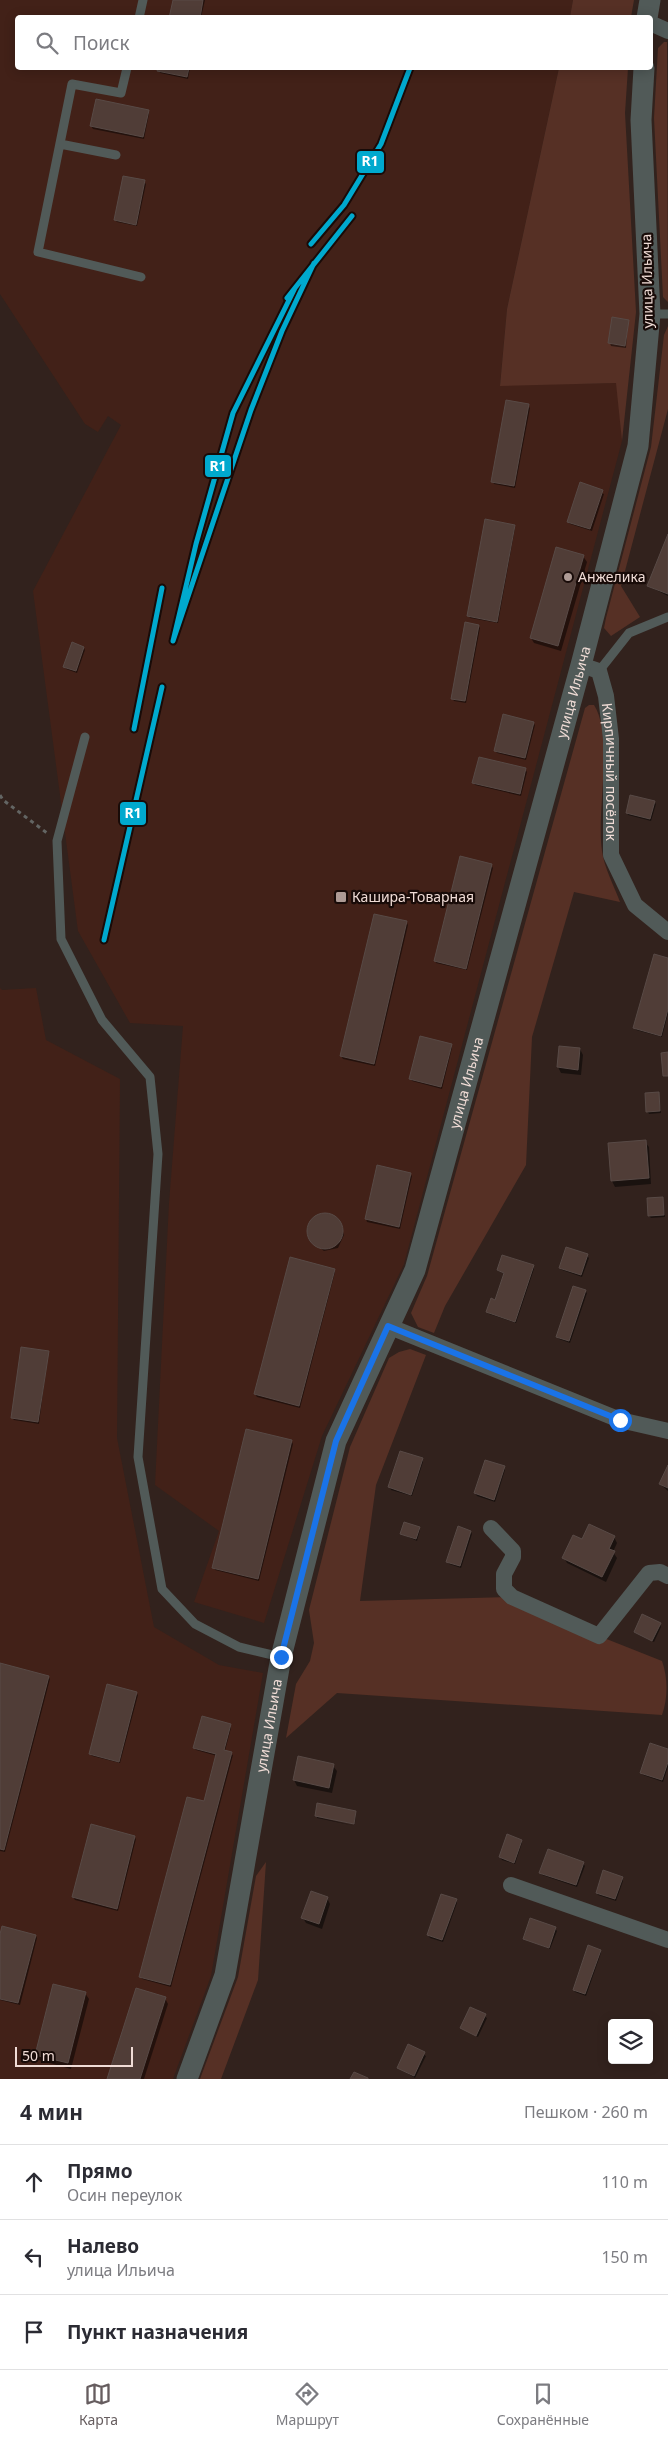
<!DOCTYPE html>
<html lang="ru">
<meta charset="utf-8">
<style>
body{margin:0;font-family:"Noto Sans",sans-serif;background:#f2f2f3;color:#2b2b33}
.controls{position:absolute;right:15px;bottom:15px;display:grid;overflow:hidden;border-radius:5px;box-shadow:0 2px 12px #0003}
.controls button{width:45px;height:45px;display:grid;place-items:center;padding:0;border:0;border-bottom:1px solid #e1e1e2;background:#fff;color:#2b2b33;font:25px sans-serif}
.scale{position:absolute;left:15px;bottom:12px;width:118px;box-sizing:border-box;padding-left:5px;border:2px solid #f0dcd6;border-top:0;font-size:14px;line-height:18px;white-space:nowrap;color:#f0dcd6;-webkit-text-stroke:4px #180b08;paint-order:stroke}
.stop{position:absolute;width:15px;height:15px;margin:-11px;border:4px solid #1a73e8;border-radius:50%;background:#fff}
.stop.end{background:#1a73e8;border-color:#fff;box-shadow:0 1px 5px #0008}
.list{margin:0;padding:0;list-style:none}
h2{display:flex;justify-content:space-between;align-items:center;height:65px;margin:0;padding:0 20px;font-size:21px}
h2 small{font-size:16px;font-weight:400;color:#7c7c81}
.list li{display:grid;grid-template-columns:32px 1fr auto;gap:15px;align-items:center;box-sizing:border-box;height:75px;padding:0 20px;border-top:1px solid #e1e1e2}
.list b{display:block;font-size:19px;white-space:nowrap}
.list p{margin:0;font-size:16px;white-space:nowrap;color:#7c7c81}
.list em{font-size:16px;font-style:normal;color:#7c7c81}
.icon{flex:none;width:28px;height:28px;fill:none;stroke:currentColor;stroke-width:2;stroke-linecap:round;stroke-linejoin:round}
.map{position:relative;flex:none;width:668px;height:2079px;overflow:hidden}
.search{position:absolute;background:#fff;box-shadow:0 2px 12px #0003;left:15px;right:15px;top:15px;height:55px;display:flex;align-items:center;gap:12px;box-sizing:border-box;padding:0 18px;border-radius:5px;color:#7c7c81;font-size:19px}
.sheet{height:290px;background:#fff}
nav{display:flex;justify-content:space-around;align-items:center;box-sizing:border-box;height:70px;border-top:1px solid #e1e1e2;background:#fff;font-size:14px;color:#7c7c81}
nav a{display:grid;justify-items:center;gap:2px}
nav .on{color:#665d5f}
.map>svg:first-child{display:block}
</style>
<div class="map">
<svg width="668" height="2079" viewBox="0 0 668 2079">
<rect width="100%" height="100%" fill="#32221d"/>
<path fill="#422118" d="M0,0h573l-3,18h-552v50h541l-52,241 -7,76 117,-2 5,58 -218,823 -82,172 -58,187 -70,-21 25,-71 -64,-46 14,-282 14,-177 -53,-3 -52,-92 -45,-340 88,-166 -13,-9 -10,16 -13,-8 -85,-130z
M0,988l2,2 34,-2 10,52 74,39 -3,359 37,189 65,38 44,8 -52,303 -38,103h-173z"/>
<path fill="#563025" d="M573,0h61l-3,17h-61z
M664,42h3l1,260 -5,-5 -9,-179 4,-70z
M559,68h69l-3,45 11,199 -14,129 -6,-58 -116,3 7,-77z
M668,326v83l-47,177 19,31 -29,19 -7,-8 2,-10 45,-171 13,-112z
M589,705h5c20,31 2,107 8,146 2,16 12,35 18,51l-46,-10 -42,145 -6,128 -81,141 -11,27 -16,-6 -7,-14 16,-37 158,-568z
M410,1349l16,6 -50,130 -16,116 152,-4 87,39 63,25c6,17 6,37 0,54l-325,-22 -51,45 10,-54 14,-23 4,-18 -5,-33 41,-163 39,-89 10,-6z
M266,1862l-8,118 -37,99h-21l38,-102 18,-101z"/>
<path fill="#0007" d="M174,0h31l-4,18h-31z
M159,68h31l-2,11 -28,-6z
M148,111l1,3 -5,25 -51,-10 -2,-3z
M144,182l2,2 -9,42 -20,-4 -2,-2z
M628,321l-2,27 -15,-2 -1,-3z
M528,406l2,2 -15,80 -21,-4 -1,-2z
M581,484l23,10 -12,37 -22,-7 -2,-2z
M514,526l1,2 -17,95 -28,-5 -1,-2z
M668,537v59l-20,-10z
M583,556l4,6 -26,89 -27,-8 -3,-5z
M478,626l2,2 -14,75 -12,-2 -2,-3z
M84,648l1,2 -8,23 -11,-4 -1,-2z
M533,723l2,2 -9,35 -29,-7 -2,-3z
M525,769l2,3 -6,24 -46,-11 -1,-2z
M654,802l2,2 -5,17 -23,-6 -1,-3z
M491,865l2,3 -26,102 -31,-7 -1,-3z
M407,923l1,2 -33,141 -32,-7 -2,-3z
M668,959v55l-6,23 -26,-7 -1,-2z
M451,1045l1,3 -10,41 -30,-8 -1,-2z
M580,1049l3,6 -2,20 -20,-2 -3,-6z
M658,1093l3,20 -12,1 -1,-2z
M645,1142l4,5 2,37 -36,3 -3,-6z
M410,1174l2,2 -12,53 -33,-7 -1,-3z
M662,1198l3,19 -14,1 -2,-2z
M329,1214l10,6 5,15 -6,13 -14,3 -12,-9 -3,-16 8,-10z
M587,1256l2,2 -7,19 -20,-7 -2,-2z
M533,1266l1,3 -18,54 -27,-9 -1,-2 8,-11 9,-27 -7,-4z
M334,1270l1,2 -35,136 -43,-11 -2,-3z
M585,1291l2,2 -17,50 -11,-4 -2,-3z
M48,1352l-9,72 -25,-4 -2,-2z
M247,1431l45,11 1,2 -34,137 -44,-11 -1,-3z
M422,1459l1,3 -11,34 -21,-6 -1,-3z
M504,1467l1,3 -10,32 -18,-6 -2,-3z
M668,1468v23l-8,-7z
M419,1528l1,2 -3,11 -15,-7z
M471,1532l1,2 -11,34 -12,-4 -1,-2z
M614,1537l3,6 -4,9 4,6 -11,24 -39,-19 -3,-5 18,-18z
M660,1624l1,3 -7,15 -19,-10z
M0,1664l48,13 2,2 -45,173 -5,-1z
M136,1693l2,2 -18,68 -28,-7 -2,-2z
M230,1725l1,3 -6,23 8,4 -62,232 -29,-8 -1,-2 63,-174 13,-47 -21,-6 -2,-2z
M668,1751v16l-5,15 -20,-7 -2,-3z
M333,1766l4,5 -5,22 -35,-7 -3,-6z
M356,1813l-1,10 -39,-8z
M317,1817l38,9 -38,-8z
M134,1837l2,2 -18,72 -43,-11 -2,-3z
M521,1841l1,2 -7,21 -13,-4 -2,-3z
M583,1863l2,3 -8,21 -35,-12 -1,-3z
M622,1878l1,3 -7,20 -18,-6 -1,-2z
M327,1898l3,6 -8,25 -16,-6 -3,-5z
M456,1900l1,3 -14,39 -13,-4 -2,-3z
M555,1928l2,3 -7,18 -26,-11z
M36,1936l1,2 -17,67 -20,-5v-61z
M600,1951l1,2 -15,43 -11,-4 -1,-2z
M85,1993l4,6 -18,70 -32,-9 -3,-5z
M165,1998l3,6 -24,75h-36z
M471,2008l16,10 -9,19 -16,-9z
M409,2046l17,10 -11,22 -16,-10z"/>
<path fill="#503d37" stroke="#584a46" d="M173,0h30l-3,18h-31z
M158,68h31l-2,9 -30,-6z
M96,99l53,11 -6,27 -53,-11z
M123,176l22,4 -9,45 -22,-5z
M612,317l17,3 -4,26 -17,-3z
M506,400l23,4 -15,82 -23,-4z
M580,482l23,8 -13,39 -23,-7z
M485,519l30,6 -18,97 -30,-6z
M668,534v60l-21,-8z
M556,547l28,8 -26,91 -28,-8z
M465,622l14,3 -14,76 -14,-2z
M72,642l12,5 -8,24 -13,-4z
M503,714l31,8 -9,36 -31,-7z
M479,757l47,11 -6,26 -48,-11z
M630,795l25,6 -5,18 -24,-6z
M460,856l32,8 -26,105 -32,-8z
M374,914l33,7 -33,143 -34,-8z
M654,954l14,4v51l-7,27 -28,-8z
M420,1036l32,8 -11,43 -32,-8z
M559,1046l21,2 -2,22 -21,-3z
M668,1052v24h-5l-2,-23z
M659,1092l1,19 -14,1 -1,-19z
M646,1140l3,38 -38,3 -3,-38z
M377,1165l34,8 -12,54 -34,-8z
M663,1197l1,18 -16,1 -1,-18z
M307 1231a18 18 0 1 1 36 0a18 18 0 1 1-36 0Z
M566,1247l22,7 -7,21 -22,-7z
M502,1255l32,10 -19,57 -29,-10 5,-14 4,2 9,-27 -7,-3z
M290,1257l45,12 -36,137 -45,-12z
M573,1286l13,4 -17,51 -13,-4z
M21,1347l28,4 -11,71 -27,-4z
M246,1429l46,11 -34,139 -46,-11z
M400,1451l23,7 -12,37 -23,-8z
M485,1460l20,6 -11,34 -20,-7z
M668,1465v23l-9,-4z
M404,1522l16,5 -4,12 -16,-5z
M589,1524l26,12 -6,13 6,2 -13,26 -40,-19 11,-23 9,4z
M458,1526l13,5 -11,35 -14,-4z
M642,1614l19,9 -9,18 -18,-9z
M0,1663l49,13 -45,174 -4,-1z
M107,1684l30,8 -18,70 -30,-8z
M202,1716l29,8 -7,26 8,2 -62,233 -31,-8 48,-180 17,4 12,-47 -23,-6z
M650,1743l18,6v13l-6,18 -22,-7z
M298,1756l36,8 -5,24 -36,-8z
M317,1803l39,8 -2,13 -39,-8z
M91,1824l44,12 -18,73 -45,-12z
M507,1834l15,6 -8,23 -15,-6z
M548,1849l36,13 -8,23 -37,-12z
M603,1870l20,7 -8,22 -19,-6z
M311,1891l17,6 -9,27 -18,-6z
M441,1894l16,5 -15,41 -15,-5z
M530,1918l26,9 -7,21 -26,-9z
M2,1926l34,9 -18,68 -18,-4v-65z
M588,1945l13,5 -16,44 -12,-4z
M53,1984l33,8 -18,71 -33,-8z
M136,1988l30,9 -26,82h-33z
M470,2007l16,7 -10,22 -16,-8z
M408,2044l17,8 -11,24 -17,-8z
M354,2072l14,6v1h-18z"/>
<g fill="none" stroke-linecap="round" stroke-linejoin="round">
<path stroke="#636563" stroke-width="3" stroke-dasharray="4 4" stroke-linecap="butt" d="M0,795l3,5 44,33"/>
<path stroke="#515a58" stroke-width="9" d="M139,18l4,-18
M127,68l-6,25 -49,-9 -34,168 103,25
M60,144l56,11
M651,314h17
M599,671l30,-38 39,-16
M85,737l-28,104 4,98 41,81 48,57 8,77 -20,303 24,132 33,35 44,23 42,10"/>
<g stroke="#515a58" stroke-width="16">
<path d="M650,23l18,8"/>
<path id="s1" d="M581,665l18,6 7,25 5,43v116l24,50 33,27"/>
<path d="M388,1326l232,94 48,11"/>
<path d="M491,1528l22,23v6l-9,17v15l8,8 87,39 50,-63 11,-1 8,4"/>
<path d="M511,1885l157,55"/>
</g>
<g stroke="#515a58" stroke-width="21">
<path d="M647,18l3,-18"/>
<path id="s2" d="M187,2079l38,-104 56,-318 55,-216 79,-171 166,-605 57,-219 12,-132 -9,-194 3,-52"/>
</g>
<defs>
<path id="rail-1" d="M311,244l33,-39 37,-61 29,-76
M295,288l-62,125 -37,131 -23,97 78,-231 31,-79 32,-68
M287,298l65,-82
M134,729l28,-141
M104,940l58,-253"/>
</defs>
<use href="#rail-1" stroke="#180b08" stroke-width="9"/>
<use href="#rail-1" stroke="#00a9ce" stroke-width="5"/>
</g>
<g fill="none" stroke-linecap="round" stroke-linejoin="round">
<path stroke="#1a73e8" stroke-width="6" d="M281,1657l55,-216 52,-115 232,94"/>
</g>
<g fill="#ae9b95" stroke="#180b08" stroke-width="2">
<circle cx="568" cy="577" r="5"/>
<rect x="335" y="891" width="12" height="12" rx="2.5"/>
</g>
<g text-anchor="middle" stroke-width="4.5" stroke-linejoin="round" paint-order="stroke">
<g font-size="14" fill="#f0dcd6" stroke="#180b08">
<text transform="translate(647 281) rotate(-91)" y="5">улица Ильича</text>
<text dy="5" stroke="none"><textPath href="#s2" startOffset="1444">улица Ильича</textPath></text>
<text dy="5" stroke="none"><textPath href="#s1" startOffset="121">Кирпичный посёлок</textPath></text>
<text dy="5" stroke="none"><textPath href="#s2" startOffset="1039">улица Ильича</textPath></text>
<text dy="5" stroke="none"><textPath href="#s2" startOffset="364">улица Ильича</textPath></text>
</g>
<g font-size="14" fill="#f0dcd6" stroke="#180b08" text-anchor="start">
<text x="578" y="582">Анжелика</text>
<text x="352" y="902">Кашира-Товарная</text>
</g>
</g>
<g stroke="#180b08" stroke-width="2">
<rect x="356" y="150" width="29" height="24" rx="5" fill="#00a9ce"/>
<rect x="204" y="454" width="28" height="24" rx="5" fill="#00a9ce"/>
<rect x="119" y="801" width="28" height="25" rx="5" fill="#00a9ce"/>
</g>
<g font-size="14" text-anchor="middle" font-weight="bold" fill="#fff">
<text x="370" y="166">R1</text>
<text x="218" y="471">R1</text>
<text x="133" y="818">R1</text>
</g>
</svg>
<div class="controls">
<button><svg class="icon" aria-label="layers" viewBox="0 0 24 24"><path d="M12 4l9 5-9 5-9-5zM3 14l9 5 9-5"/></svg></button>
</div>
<div class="scale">50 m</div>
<div class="stop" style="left:620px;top:1420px"></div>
<div class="stop end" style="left:281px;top:1657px"></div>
<div class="search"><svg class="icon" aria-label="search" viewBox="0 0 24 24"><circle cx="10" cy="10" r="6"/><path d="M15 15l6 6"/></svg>Поиск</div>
</div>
<section class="sheet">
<h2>4 мин<small>Пешком · 260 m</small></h2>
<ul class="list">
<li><svg class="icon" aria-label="ahead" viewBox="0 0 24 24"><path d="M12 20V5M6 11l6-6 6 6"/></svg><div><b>Прямо</b><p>Осин переулок</p></div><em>110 m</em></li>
<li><svg class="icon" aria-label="left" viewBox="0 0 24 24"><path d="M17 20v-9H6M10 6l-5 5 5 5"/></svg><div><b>Налево</b><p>улица Ильича</p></div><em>150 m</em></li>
<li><svg class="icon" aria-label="arrive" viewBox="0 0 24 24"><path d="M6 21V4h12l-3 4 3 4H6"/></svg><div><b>Пункт назначения</b></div></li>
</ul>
</section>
<nav>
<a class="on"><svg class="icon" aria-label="map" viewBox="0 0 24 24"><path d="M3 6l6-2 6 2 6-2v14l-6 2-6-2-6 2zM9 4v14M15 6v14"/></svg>Карта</a>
<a><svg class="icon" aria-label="directions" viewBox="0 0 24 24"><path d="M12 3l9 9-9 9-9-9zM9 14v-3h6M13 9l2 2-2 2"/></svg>Маршрут</a>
<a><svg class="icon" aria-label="saved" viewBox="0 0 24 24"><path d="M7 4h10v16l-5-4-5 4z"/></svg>Сохранённые</a>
</nav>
